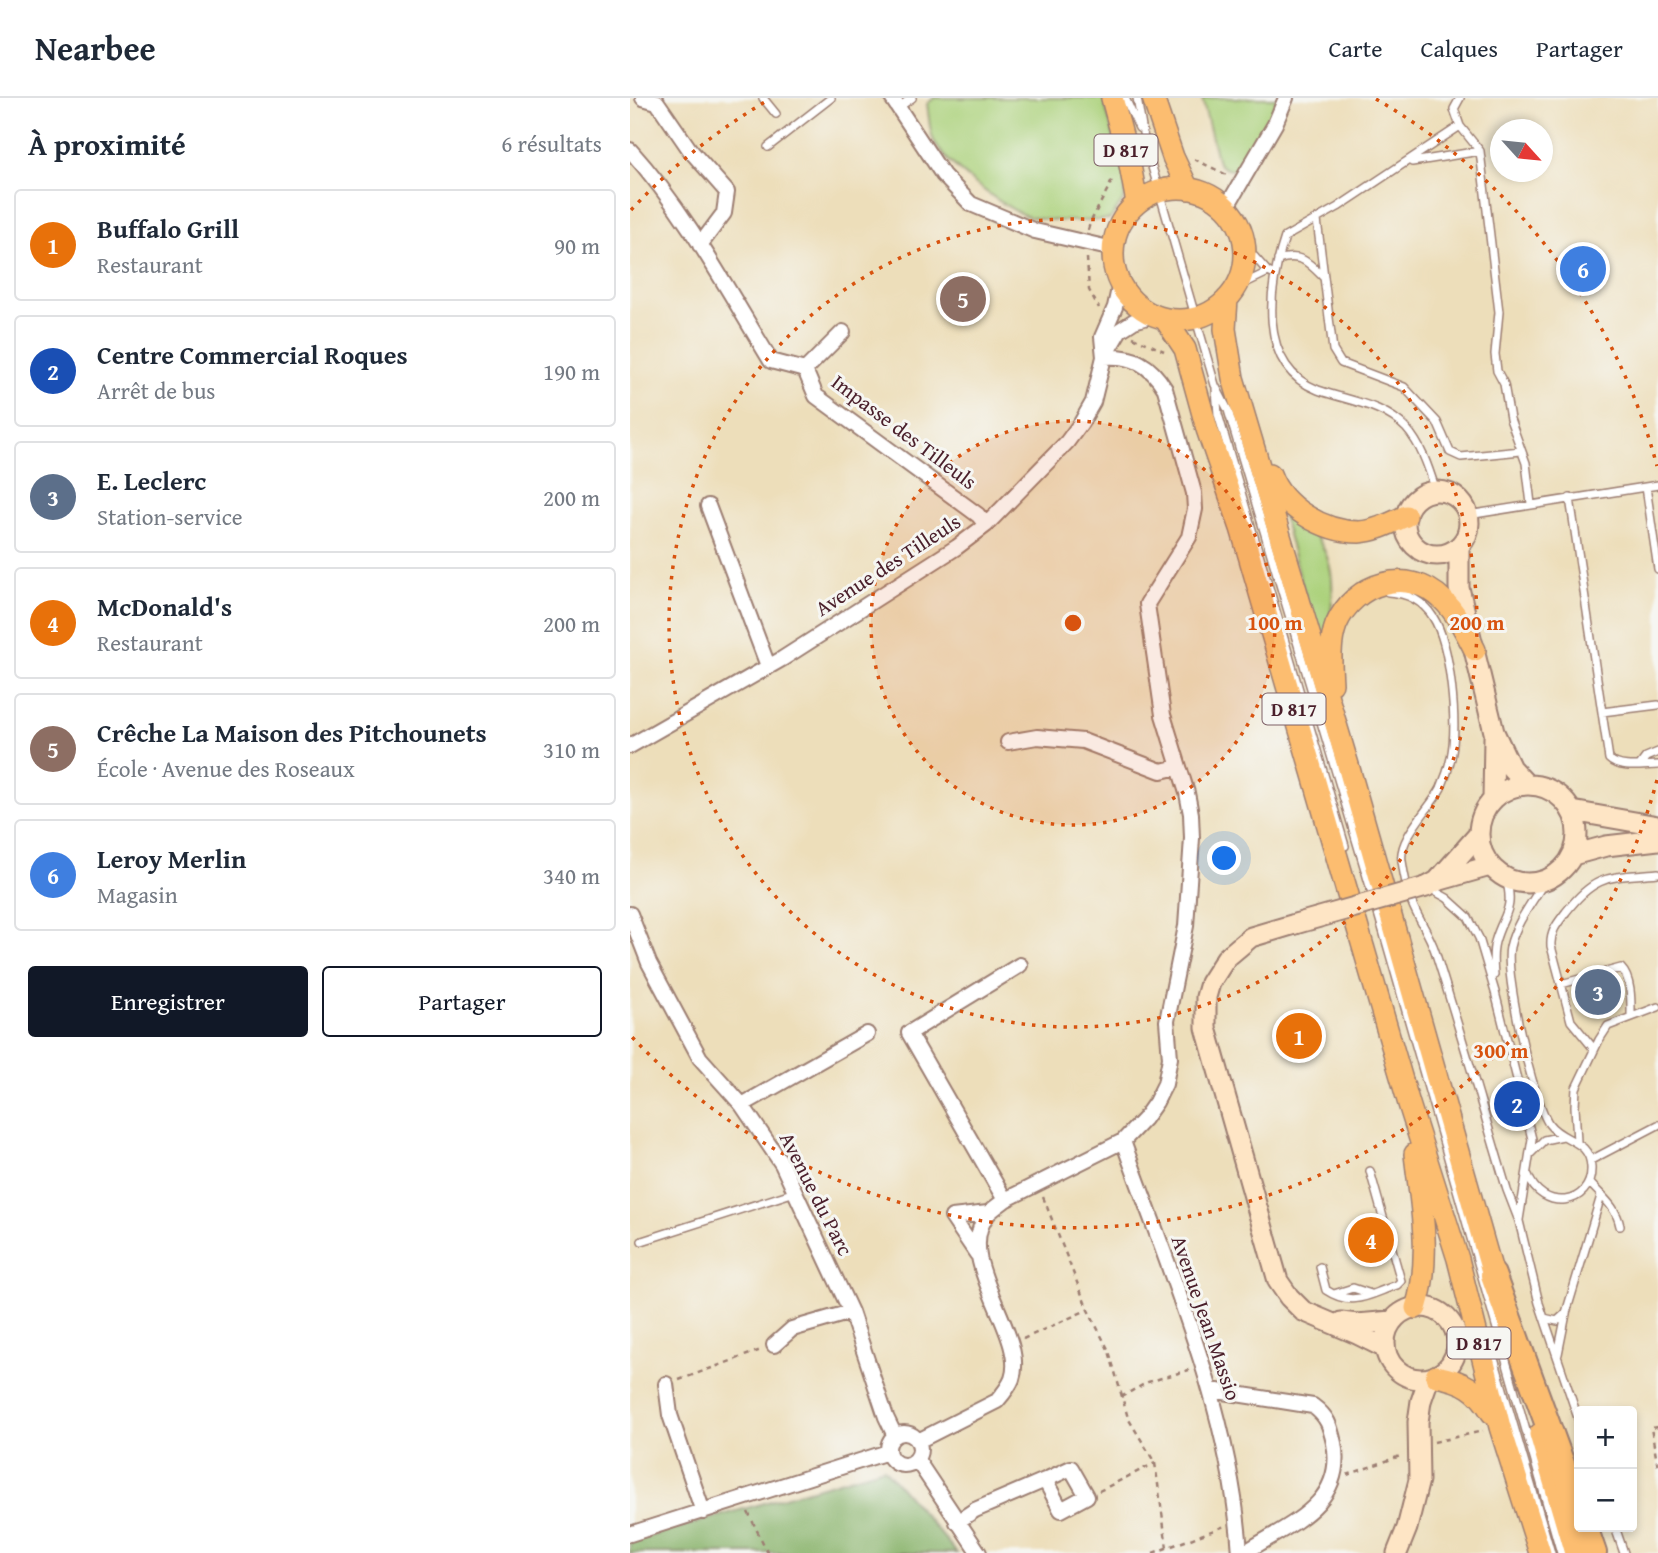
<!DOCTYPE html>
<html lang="fr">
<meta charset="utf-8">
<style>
body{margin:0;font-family:"Gentium Book Plus",serif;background:#f2f2f3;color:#1f2937}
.controls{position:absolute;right:21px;bottom:21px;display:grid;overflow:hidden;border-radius:7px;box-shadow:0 4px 10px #0003}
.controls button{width:63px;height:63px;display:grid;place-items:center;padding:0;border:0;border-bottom:2px solid #e0e1e3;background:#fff;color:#1f2937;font:35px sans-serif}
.compass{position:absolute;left:860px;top:21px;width:63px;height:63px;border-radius:50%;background:#fff;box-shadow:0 4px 10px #0003;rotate:117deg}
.you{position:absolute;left:595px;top:761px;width:24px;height:24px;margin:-18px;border:5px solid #fff;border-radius:50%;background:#1a73e8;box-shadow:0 0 0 10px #1a73e833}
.badge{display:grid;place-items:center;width:46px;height:46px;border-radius:50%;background:#111827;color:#fff;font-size:23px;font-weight:700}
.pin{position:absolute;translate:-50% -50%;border:4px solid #fff;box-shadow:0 2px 7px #0006}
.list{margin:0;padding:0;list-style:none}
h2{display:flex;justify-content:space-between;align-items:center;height:91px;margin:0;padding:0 28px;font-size:30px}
h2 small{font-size:23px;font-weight:400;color:#747a83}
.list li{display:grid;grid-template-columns:46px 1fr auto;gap:21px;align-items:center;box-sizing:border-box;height:112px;margin:0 14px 14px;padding:0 14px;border:2px solid #e0e1e3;border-radius:7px}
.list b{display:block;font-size:26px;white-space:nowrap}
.list p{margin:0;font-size:23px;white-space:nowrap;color:#747a83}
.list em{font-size:23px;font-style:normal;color:#747a83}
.actions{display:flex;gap:14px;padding:21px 28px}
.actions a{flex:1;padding:16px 0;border:2px solid #111827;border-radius:7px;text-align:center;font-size:24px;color:#111827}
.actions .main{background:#111827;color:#fff}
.map{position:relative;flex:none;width:1028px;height:1455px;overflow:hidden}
header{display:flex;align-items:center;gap:42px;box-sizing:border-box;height:98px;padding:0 35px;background:#fff;border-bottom:2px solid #e0e1e3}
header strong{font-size:33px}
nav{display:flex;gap:38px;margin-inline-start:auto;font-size:24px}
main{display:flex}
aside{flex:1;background:#fff}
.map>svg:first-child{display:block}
</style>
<header>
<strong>Nearbee</strong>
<nav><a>Carte</a><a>Calques</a><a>Partager</a></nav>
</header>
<main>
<aside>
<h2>À proximité<small>6 résultats</small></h2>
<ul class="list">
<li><span class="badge" style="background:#e8710a">1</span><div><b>Buffalo Grill</b><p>Restaurant</p></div><em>90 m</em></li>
<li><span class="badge" style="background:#1a4fb4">2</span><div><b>Centre Commercial Roques</b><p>Arrêt de bus</p></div><em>190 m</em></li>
<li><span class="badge" style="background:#5c6f8a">3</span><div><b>E. Leclerc</b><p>Station-service</p></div><em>200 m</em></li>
<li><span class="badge" style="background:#e8710a">4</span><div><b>McDonald's</b><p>Restaurant</p></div><em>200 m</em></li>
<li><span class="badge" style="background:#8d6e63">5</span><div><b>Crêche La Maison des Pitchounets</b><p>École · Avenue des Roseaux</p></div><em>310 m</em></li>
<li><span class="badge" style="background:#3f7fe0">6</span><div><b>Leroy Merlin</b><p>Magasin</p></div><em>340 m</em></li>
</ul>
<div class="actions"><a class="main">Enregistrer</a><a>Partager</a></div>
</aside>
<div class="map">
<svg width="1028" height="1455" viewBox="0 0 1028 1455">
<rect width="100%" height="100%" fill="#f6f6f2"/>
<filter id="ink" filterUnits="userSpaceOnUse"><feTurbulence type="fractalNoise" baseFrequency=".0143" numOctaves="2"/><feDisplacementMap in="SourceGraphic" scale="14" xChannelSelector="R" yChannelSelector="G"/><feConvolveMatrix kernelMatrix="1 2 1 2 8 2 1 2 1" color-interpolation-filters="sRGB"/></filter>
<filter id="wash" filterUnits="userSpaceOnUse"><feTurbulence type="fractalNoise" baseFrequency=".00686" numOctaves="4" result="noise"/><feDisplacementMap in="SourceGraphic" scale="28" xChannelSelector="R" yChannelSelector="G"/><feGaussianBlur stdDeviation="1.57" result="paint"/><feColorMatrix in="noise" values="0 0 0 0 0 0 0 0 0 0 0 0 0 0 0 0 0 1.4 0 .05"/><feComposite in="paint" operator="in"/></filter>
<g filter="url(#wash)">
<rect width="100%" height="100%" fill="#eddeba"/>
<path fill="#abd17a" stroke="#7a7852" stroke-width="2" d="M304,0h169l23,83 -2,18 -14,20c-26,3 -54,3 -80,-2 -22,-5 -87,-55 -96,-76 -5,-10 -5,-26 -7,-37z
M572,0h75l-20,53 -13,17c-11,2 -18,4 -26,-5z
M651,411c10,7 23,14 31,23 32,35 19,85 10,126z"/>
<path fill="#88b36a" stroke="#69694a" stroke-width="2" d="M254,1370l73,85h-327v-11z"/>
</g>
<g filter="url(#ink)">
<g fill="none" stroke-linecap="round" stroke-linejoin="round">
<defs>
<path id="lane" d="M133,0l13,16
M495,0l14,30
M507,0l7,41 71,246 13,25 152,510 181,633
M830,0l-6,11 6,17 20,25 19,161 -4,42 2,17 7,13 6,35 16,44 5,41
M269,9l13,-9
M138,49l63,-49
M782,64l68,-11
M687,122l16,130 8,13 63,24 33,35 13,30 11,5 60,-6
M614,147l24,27 7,3
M648,162c23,-8 31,3 46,18
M605,190l33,-16
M586,291l2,25 127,432
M1016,389l12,82
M806,393c-7,-22 -14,-45 -30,-63 -23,-24 -58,-27 -88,-38 -62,-24 -49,-105 -33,-153l53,-30 122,-81
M940,400l39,261c11,11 35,6 49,6
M838,417l190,-30
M758,494c19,1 35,9 45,25 18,28 25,108 18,141 -2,9 -6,21 -10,30 -11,21 -43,50 -39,73 2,14 5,29 10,42 6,16 17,30 23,48 25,79 48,159 72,239l12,31 20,82 40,118
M972,614l56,-7
M1010,667l6,-8 12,-5
M799,790l18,10 21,19 11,21 16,54 37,147 -13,81
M864,877c-1,-11 -2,-22 1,-33 8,-29 20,-30 11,-64
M931,886l60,-16c11,11 10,34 10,49
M964,951l-23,-28 -20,-75c-1,-15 7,-23 15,-34 31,-40 45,-34 92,-39
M947,1044l-2,-36 1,-18 23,-48 9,-14 50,-19
M901,1055l13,-13 19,-4
M961,1062l67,-35
M898,1077c13,37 65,32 63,-8 -1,-28 -29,-25 -42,-43 -16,-23 -45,-150 -39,-177 5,-23 23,-46 35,-66
M959,1084c13,15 27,24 31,44
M12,1143l153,-49
M690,1169l6,23c27,18 44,4 71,-5l4,-4 -31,-110
M704,1196l19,-6 18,6
M914,1220l13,3 9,-8 35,-117
M858,1240l63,215
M928,1256l8,-40
M985,1429l9,26"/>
<path id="street" d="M13,0l14,4 33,48 37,42 -3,21 -24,32
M262,0l51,77 28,29 64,27 78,18
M0,52c56,62 97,139 141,211l34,9 11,26 162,119 8,10
M596,110l49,-84 11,-26
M474,259l-2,-20 13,-30 5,-23
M175,272l38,-38
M78,408l60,160
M378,644l29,-5 46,4 78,30 17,-4
M0,648l152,-87 175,-112 29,-22 81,-83 14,-19 12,-21 11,-45 16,-27 14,-9 20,-6
M0,816l19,49 51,95 42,47 40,59 69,148 35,105 9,19
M112,1007l125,-71
M493,1043c47,133 108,270 117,412
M375,1102l-96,-167 111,-68
M347,1156l-25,-37 36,-4
M144,1247l18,-16 59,-17
M36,1286l4,31 33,97
M581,1292l102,16c15,11 17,20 21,37 12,62 -47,82 -90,110
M258 1351a16 16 0 1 1 32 0a16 16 0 1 1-32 0Z
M288,1343l79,-40c6,-7 12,-14 15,-22 16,-45 -61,-120 -24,-165 4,-5 11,-9 17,-14l118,-59 21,-22 12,-17 9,-18 5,-26 -3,-37 19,-95 6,-88 -1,-24 -4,-21 -24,-78 -16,-111 42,-67 6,-28 -1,-16 -29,-104c-15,-25 -32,-34 -61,-32
M287,1362l62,93
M327,1424l18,-12 70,-30 16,30 26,-14 -16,-28 -26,12
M0,1436l258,-82"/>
<path id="secondary" d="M775 425a32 32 0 1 1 64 0a32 32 0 1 1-64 0Z
M829,448v42l35,144 17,36 16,17
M849 736a49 49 0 1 1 98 0a49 49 0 1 1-98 0Z
M863,702l1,-63
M942,713l86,15
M943,757l33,-9 52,-6
M808,782l40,-45
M796,789l11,-6 53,-15
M665,826l-44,13 -25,21 -16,25 -4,14v31l72,253 11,16 14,14 54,23 28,14
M755 1245a36 36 0 1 1 72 0a36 36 0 1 1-72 0Z
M711,1224l16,2 35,-3
M767,1455l10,-25 12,-48 -1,-58 3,-21 8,-23"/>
<path id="primary" d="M482,0l18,67 7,38
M523,0l20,59 15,32
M483 156a66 66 0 1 1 132 0a66 66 0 1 1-132 0Z
M597,201l-2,30 8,49 115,387 149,524
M535,221l20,30 22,80 34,99 168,576 49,155 42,168 40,126
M640,376c12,33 53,58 89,58 17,-1 32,-9 47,-16
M702,586c-1,-19 -3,-40 4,-59 18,-43 73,-59 107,-25 14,13 23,33 32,50
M785,1056c6,52 17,104 1,154
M806,1278c27,5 42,13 56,37
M910,1336l35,119"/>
<path id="highway" d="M863,1177l86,235
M955,1429l9,26"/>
</defs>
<use href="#lane" stroke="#9c7e72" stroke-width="10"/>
<use href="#street" stroke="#9c7e72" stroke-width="18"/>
<use href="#secondary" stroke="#9c7e72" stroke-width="23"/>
<use href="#primary" stroke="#9c7e72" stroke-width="24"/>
<use href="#highway" stroke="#9c7e72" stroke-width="28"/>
<path stroke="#9c7e72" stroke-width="2.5" stroke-dasharray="5 5" stroke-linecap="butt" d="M564,61l35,17
M458,132l2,-7 24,-46
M457,160l2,32 10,18
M503,239l31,14
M413,1099l45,113 21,41 19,67 27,45 12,85
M393,1241l64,-29
M49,1282l82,-30
M491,1299l27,-15 41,-12
M1028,1329l-7,1 7,40
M804,1344l49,-11
M717,1377l56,-20
M469,1393l56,-28
M118,1414l20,41
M523,1455l72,-27"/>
<use href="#lane" stroke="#fff" stroke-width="7"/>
<use href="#street" stroke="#fff" stroke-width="14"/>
<use href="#secondary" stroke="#fee5c5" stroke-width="19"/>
<use href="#primary" stroke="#fcbd6f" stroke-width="21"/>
<use href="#highway" stroke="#fcbd6f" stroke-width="24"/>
<defs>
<path id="secondary-bridge" d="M665,826l131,-37"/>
</defs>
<use href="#secondary-bridge" stroke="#9c7e72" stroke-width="23" stroke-linecap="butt"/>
<use href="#secondary-bridge" stroke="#fee5c5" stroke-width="19"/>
</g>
</g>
<circle cx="443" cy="525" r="202" fill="#d8530f" fill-opacity=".12"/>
<g fill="none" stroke="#d8530f" stroke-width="3.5" stroke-dasharray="3.5 7">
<circle cx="443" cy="525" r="202"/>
<circle cx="443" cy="525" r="404"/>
<path d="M1027 682A605 605 0 0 1 1 938M1 112A605 605 0 0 1 140 1M746 1A605 605 0 0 1 1027 368"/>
</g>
<g text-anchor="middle" stroke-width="6" stroke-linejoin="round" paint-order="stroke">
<g fill="#f6f6f2" stroke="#7e6067" stroke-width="2">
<rect x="464.5" y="36.5" width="63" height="31" rx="5"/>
<rect x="632.5" y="595.5" width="63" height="31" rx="5"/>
<rect x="817.5" y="1229.5" width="63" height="31" rx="5"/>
</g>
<g font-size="19" font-weight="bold" fill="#4a1f2b">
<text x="496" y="59">D 817</text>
<text x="664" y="618">D 817</text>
<text x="849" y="1252">D 817</text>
</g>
<g font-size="21" fill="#4a1f2b" stroke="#f6f6f2">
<text transform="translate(274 334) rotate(37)" y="7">Impasse des Tilleuls</text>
<text transform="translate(258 467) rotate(-33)" y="7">Avenue des Tilleuls</text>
<text transform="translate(186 1096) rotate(63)" y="7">Avenue du Parc</text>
<text transform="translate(576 1220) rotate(71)" y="7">Avenue Jean Massio</text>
</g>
</g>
<circle cx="443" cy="525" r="10" fill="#d8530f" stroke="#f6f6f2" stroke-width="3.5"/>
<g font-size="21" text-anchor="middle" font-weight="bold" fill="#d8530f" stroke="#f6f6f2" stroke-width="6" stroke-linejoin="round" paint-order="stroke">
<text x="645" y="532">100 m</text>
<text x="847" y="532">200 m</text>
<text x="871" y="960">300 m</text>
</g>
</svg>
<div class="controls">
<button>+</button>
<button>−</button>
</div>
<svg class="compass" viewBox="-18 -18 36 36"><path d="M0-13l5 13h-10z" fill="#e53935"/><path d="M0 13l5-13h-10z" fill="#747a83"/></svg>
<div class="you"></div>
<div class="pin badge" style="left:669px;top:938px;background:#e8710a">1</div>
<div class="pin badge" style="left:887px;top:1006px;background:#1a4fb4">2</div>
<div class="pin badge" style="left:968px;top:894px;background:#5c6f8a">3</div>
<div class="pin badge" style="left:741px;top:1142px;background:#e8710a">4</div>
<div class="pin badge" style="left:333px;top:201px;background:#8d6e63">5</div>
<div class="pin badge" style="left:953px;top:171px;background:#3f7fe0">6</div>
</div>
</main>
